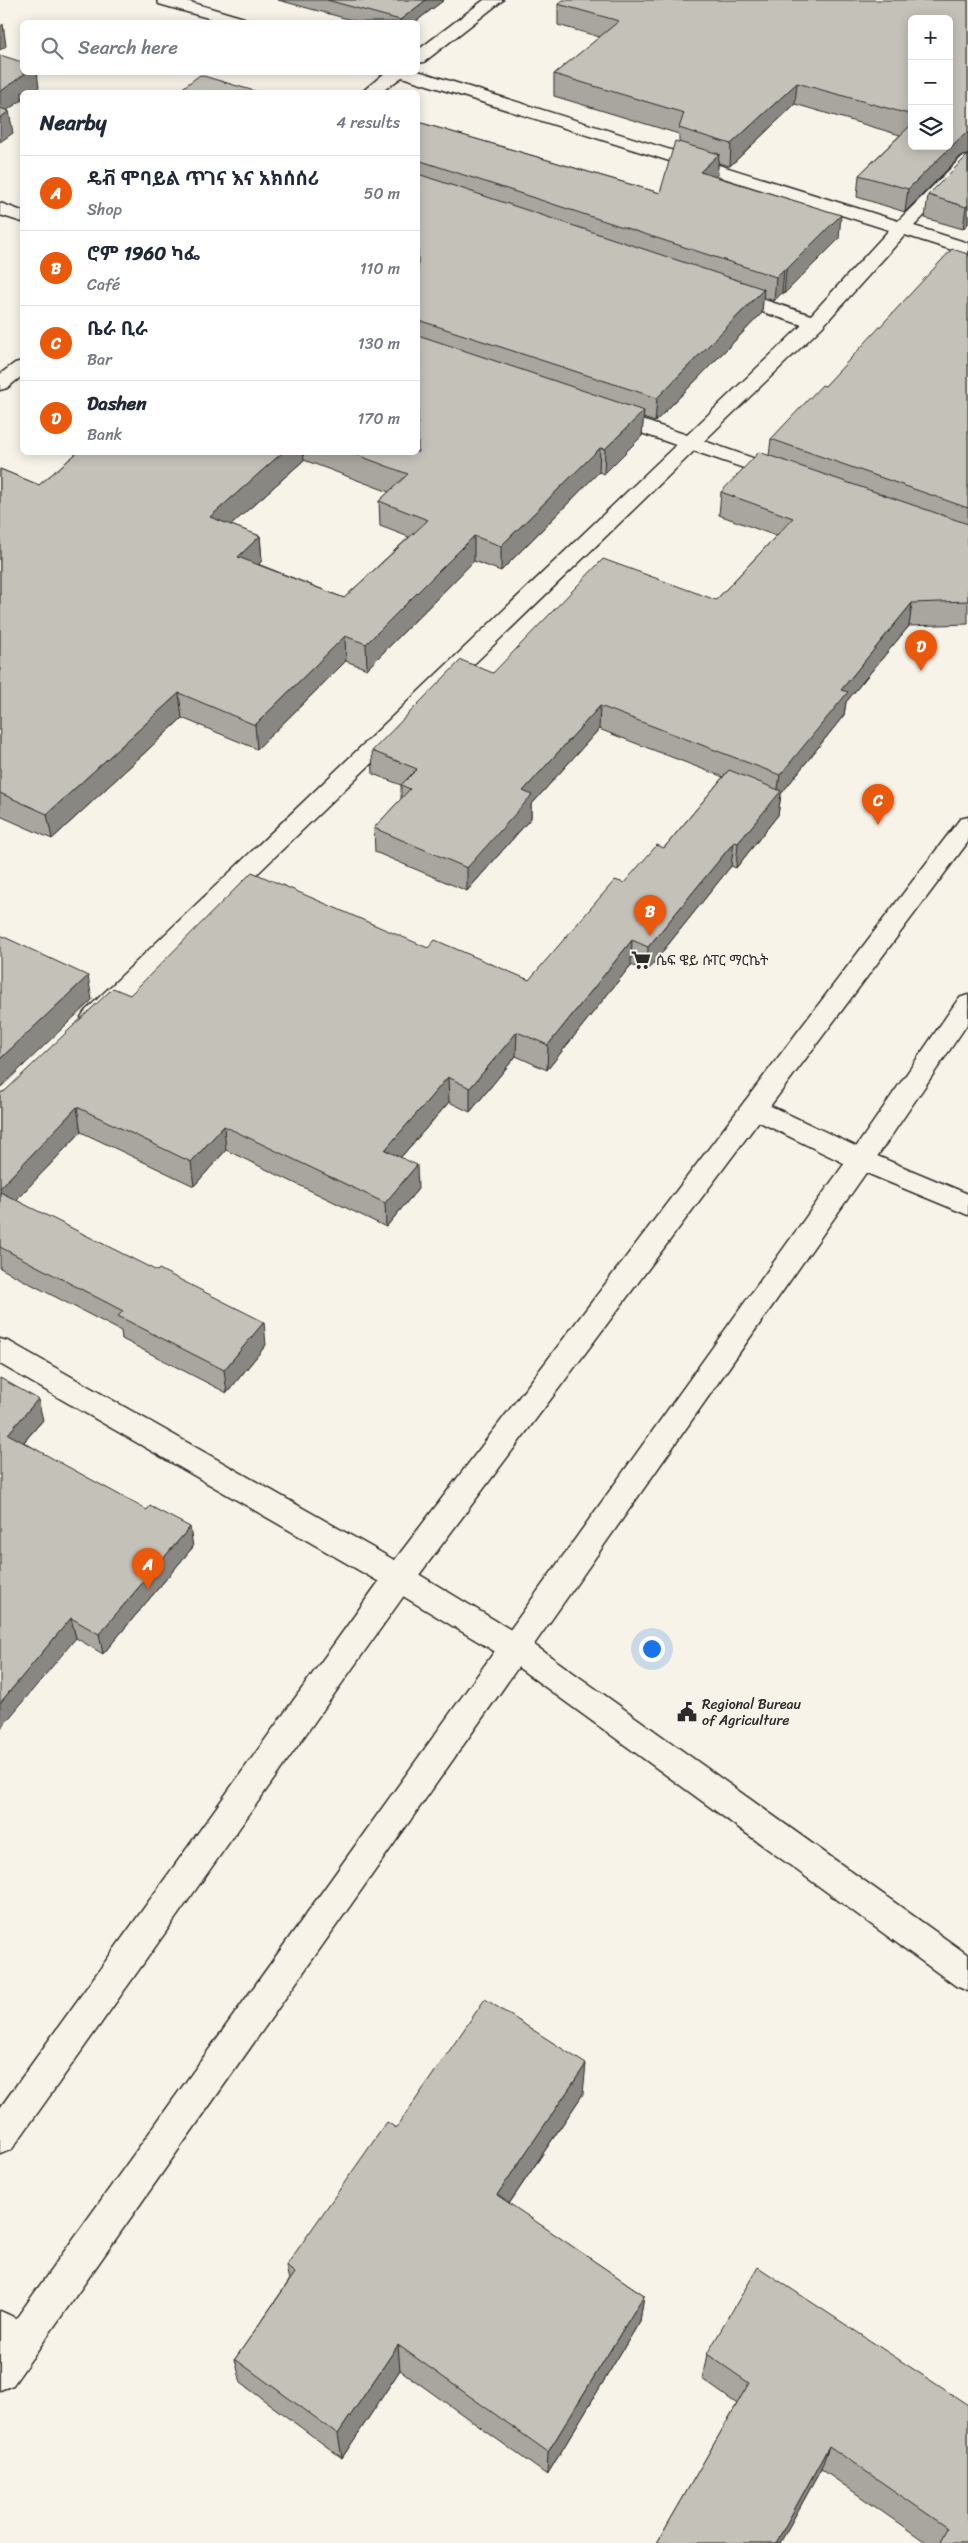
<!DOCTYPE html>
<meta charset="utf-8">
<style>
body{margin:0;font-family:Sriracha,"Noto Sans Ethiopic",sans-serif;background:#f2f2f3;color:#1f2937}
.controls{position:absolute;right:15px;top:15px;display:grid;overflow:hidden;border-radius:8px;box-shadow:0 2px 12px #0003}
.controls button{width:45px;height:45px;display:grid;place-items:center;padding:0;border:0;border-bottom:1px solid #e0e1e3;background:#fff;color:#1f2937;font:25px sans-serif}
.you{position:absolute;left:651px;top:1648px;width:18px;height:18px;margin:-12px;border:4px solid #fff;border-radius:50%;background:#1a73e8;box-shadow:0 0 0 8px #1a73e833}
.badge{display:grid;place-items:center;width:32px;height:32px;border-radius:50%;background:#ea580c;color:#fff;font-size:16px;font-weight:700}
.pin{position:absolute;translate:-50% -41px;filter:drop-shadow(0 1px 2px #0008)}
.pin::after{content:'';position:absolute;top:26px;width:18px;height:15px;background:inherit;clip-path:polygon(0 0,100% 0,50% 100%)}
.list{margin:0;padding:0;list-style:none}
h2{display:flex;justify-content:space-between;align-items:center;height:65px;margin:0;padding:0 20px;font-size:21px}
h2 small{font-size:16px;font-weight:400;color:#747a83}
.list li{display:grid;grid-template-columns:32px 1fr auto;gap:15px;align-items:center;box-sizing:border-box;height:75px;padding:0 20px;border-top:1px solid #e0e1e3}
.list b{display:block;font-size:19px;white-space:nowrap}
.list p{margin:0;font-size:16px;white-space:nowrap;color:#747a83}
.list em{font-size:16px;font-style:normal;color:#747a83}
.icon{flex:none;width:28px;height:28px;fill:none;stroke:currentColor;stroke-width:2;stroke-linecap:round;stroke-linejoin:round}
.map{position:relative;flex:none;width:968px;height:2543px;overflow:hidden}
.search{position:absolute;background:#fff;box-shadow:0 2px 12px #0003;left:20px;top:20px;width:400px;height:55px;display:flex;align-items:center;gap:12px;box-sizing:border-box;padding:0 18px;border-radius:8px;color:#747a83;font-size:19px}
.panel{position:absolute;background:#fff;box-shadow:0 2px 12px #0003;left:20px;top:90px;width:400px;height:365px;border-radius:8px}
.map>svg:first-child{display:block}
</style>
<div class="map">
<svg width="968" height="2543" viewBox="0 0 968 2543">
<rect width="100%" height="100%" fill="#f7f3e8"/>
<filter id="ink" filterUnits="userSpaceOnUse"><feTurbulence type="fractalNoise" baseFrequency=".02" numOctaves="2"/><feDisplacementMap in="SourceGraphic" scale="10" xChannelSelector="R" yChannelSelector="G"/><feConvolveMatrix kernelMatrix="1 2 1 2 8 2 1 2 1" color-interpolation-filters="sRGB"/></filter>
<g filter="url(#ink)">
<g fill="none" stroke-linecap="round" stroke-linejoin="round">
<defs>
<path id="lane" d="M515,1635l11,4 442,316v36l-12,-5 -452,-329 -4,-9 4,-9z"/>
<path id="street" d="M157,0h26l61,18 2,4h-24l-63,-18z
M484,0h19l-79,62 -6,1v-13z
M418,71l480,150 64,-64 6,-1v15l-54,55 54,17v12l-63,-20 -83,92 -118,114 86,30 3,4 -3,4 -7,2 -7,-2 -82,-28 -591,572 -9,3 -9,-3 -4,-6 4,-6 591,-566 -75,-26 -3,-4 3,-4h14l72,24 115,-110 -82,-27 -3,-4 3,-4h14l77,25 78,-85 -487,-153 -21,15h-19l24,-20z
M0,203l22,8v11l-22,-7z
M22,361v15l-15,12 -7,2v-16l15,-11z
M754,1098l116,55 98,41v21l-116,-48 -107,-52 -4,-7 4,-7z
M0,1339l10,3 400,227 116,70 4,9 -4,9 -11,4 -11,-4 -116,-70 -388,-223z
M0,2311c17,7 31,15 38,33l-5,13 -13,5 -20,-10z"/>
<path id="secondary" d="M968,817v25l-558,745 -398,562 -12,5v-46l388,-539 572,-750z
M968,995v28l-98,144 -857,1218 -13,5v-49l852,-1188 107,-155z"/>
</defs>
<use href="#lane" stroke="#2b2b2b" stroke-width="3"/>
<use href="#street" stroke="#2b2b2b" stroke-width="3"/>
<use href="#secondary" stroke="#2b2b2b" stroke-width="3"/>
<use href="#lane" fill="#f7f3e8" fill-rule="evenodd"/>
<use href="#street" fill="#f7f3e8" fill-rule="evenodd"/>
<use href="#secondary" fill="#f7f3e8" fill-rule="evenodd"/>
</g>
<path fill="#a9a69f" stroke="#2b2b2b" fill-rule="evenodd" d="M278,0h166l-29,22h-56z
M968,0v155l-7,1 -56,56 -48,-15 2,-22 41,-40 -105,-31 -65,62 -12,-3 -1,14 122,62 -55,55 -2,-1 -8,8 -11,-4 -1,16 -107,109 -12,-4 -1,18 -38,38 -5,-2 -98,99 -27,-10 -107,108 -21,-8 -89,88 -75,-31 -130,121 -52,-23v-347l39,16 39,-33h340v-330l242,71 19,-51v-8l-125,-38v-22l46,-37 -42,-12v-21zM912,19l37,127h-37zM304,460l85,32 -10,9 1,25 29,11 -65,61 -86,-34 4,-3 -2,-25 -29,-11z
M968,155v69l-5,5 -38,-11 3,-23z
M968,254v370l-59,2 -63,76 -2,13 -63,79 -3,21 -42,53 -5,-2 -84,105 -16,-6 -84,105 -31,-14 -46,56 -21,-10 -48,55 17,32 -32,38 -160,-77 -32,36 -113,-54 -65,68 250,145 -39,48 -105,-54 -1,-8 -121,-63v-175l5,-2 125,-96 298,-47 101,32 95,-97 40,-35 59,-71 -124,-48 -68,76v13l-64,73 -92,-39 -1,-24 27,-29v-14l-28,-11 -1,-23 121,-78 223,-73 60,-64 -57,-21 2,-23 48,-36 2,-17 54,-53z
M0,1378l43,42 -19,22 169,105 -90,107 -27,-16z
M583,2094l-74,110 135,91 -4,26 -93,154 -147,-105 -58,88 -101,-75 -6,-24 54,-78 -3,-15 110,-138z
M707,2354l261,51v138h-41l-106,-74 -41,74h-123l80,-139 -35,-25z"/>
<path fill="#898782" stroke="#2b2b2b" d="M426,0h18l-29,22h-15v-2z
M3,24l3,22 -6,4v-23z
M27,72h10l2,16 -6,4h-11v8l-22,15v-23z
M797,83l-2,21 -65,62 1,-22z
M9,111l4,22 -13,9v-24z
M968,133v22l-7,1 -56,56 3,-23 56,-55z
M719,154l-2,24 -17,-6z
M968,205v19l-5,5 3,-22z
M841,215l-2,24 -55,55 2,-24z
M784,269l-2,24 -8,8 2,-24z
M764,289l-2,24 -107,109 2,-24z
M644,411l-2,25 -38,38 1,-25z
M600,448l-1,24 -98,99v-25z
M283,452h20l1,8 -92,82 -2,-25z
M260,536l2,25 -22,20 -2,-24z
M474,536v25l-107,108 -1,-25z
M912,603l-3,23 -63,76 -2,13 -63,79 -3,21 -42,53 2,-25 39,-48 3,-20 61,-85z
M345,636l1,25 -89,88 -2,-24z
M179,693l3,25 -130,121 -5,-25z
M600,706l-1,23 -68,76v13l-64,73v-23l56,-77z
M734,842l-3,24 -84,105 1,-24z
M632,940l-1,25 -84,105 1,-25z
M88,976l4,24 -92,88v-29z
M517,1032l-1,24 -46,56v-24z
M448,1077l1,25 -63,72 -1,-24z
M77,1107l4,25 -79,83 -2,-11v-16z
M224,1126l2,24 -32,36 -3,-24z
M417,1165l1,24 -32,38 -1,-24z
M264,1322l2,23 -39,48 -3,-23z
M38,1399l5,21 -30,34 -5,-20z
M190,1527l3,20 -90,107 -4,-20z
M71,1618l5,20 -76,91v-26z
M586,2064l-3,30 -87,129 1,-28z
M644,2295l-4,26 -93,154 1,-23z
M398,2345l2,25 -58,88 -4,-24z
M829,2446l-8,23 -41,74h-4z"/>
<path fill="#c4c1b9" stroke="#2b2b2b" d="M327,0h99l-26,20z
M563,0h405v133l-4,1 -56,55 -49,-14 53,-51v22h37v-127h-37v96l-115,-32 -66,61 -52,-16 5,-15 -130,-39 65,-53 -61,-17z
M0,55l22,7v10h5l-27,20z
M200,75l58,17h-81z
M0,108l9,3 -9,7z
M418,122l242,71 15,-52 44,13 -19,18 141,43 -55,55 -2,-1 -8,8 -358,-117z
M968,155v50l-2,2 -38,-12z
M418,174l346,115 -107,109 -239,-78z
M952,249l16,5v254l-197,-69 51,-54 3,1z
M418,335l226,76 -39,38 -5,-1 -99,98 -27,-10 -108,108 -21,-8 -90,89 -76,-32 -132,121 -47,-21v-324l39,16 39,-33h205l-73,65 50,19 -22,21 106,41 84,-78 -49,-19 29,-27 -59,-22h69z
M759,452l209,72v77l-56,2 -71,87 7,2 -68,83 -180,-69 -77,85 9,4 -65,73 -93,-40 36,-39 -9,-4 16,-16 -45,-18 89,-91 32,13 110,-114 113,41 77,-82 -72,-26z
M729,770l52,21 -43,52 -4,-1 -86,105 -16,-7 -84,105 -31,-13 -47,56 -22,-11 -63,73 32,15 -32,38 -161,-77 -33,36 -114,-55 -77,81v-95l5,-2 108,-103 17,7 122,-123 176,76 7,-8 94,40 86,-100 9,3 33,-38 7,3z
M0,935l88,41 -88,83z
M0,1192l157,79 2,-2 105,53 -40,48 -106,-54 5,-5 -123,-64z
M0,1378l38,21 -30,35 139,76 3,-4 40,21 -91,107 -28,-16 -71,85z
M485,1999l101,65 -89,131 147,100 -96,157 -150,-107 -60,89 -103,-75 60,-86 -9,-7 101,-144 9,6z
M758,2267l210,138v138h-28l8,-15 -119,-82 -53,97h-119l92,-160 -42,-29z"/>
</g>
<defs>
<symbol id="supermarket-bare" viewBox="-9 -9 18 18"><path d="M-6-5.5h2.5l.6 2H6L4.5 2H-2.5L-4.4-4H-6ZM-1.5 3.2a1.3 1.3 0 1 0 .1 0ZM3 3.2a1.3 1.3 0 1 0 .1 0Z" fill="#2b2b2b" stroke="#f7f3e8" stroke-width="2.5" paint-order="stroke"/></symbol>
<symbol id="civic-bare" viewBox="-9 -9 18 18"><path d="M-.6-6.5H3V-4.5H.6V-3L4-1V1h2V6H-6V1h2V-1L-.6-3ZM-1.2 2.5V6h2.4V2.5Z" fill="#2b2b2b" stroke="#f7f3e8" stroke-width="2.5" paint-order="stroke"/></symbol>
</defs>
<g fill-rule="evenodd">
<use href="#supermarket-bare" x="627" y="946" width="28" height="28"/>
<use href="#civic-bare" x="673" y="1698" width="28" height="28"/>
</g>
<g text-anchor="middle" stroke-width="4" stroke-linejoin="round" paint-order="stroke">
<g font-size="14" fill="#2b2b2b" stroke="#f7f3e8" text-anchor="start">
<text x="656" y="965">ሴፍ ዌይ ሱፐር ማርኬት</text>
<text x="702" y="1709">Regional Bureau<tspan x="702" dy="16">of Agriculture</tspan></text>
</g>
</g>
</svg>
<div class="controls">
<button>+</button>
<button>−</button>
<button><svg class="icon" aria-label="layers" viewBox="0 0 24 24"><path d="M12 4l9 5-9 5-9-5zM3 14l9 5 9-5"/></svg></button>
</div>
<div class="you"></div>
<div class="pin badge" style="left:148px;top:1589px">A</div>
<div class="pin badge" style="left:650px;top:936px">B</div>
<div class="pin badge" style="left:878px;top:825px">C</div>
<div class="pin badge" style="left:921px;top:671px">D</div>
<div class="search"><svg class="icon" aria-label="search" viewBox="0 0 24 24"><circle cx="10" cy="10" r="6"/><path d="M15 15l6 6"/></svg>Search here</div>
<section class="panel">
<h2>Nearby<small>4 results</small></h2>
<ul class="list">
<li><span class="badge">A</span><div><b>ዴቭ ሞባይል ጥገና እና አክሰሰሪ</b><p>Shop</p></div><em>50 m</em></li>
<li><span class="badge">B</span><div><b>ሮም 1960 ካፌ</b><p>Café</p></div><em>110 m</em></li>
<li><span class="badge">C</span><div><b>ቤራ ቢራ</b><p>Bar</p></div><em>130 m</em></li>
<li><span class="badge">D</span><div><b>Dashen</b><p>Bank</p></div><em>170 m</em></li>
</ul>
</section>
</div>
